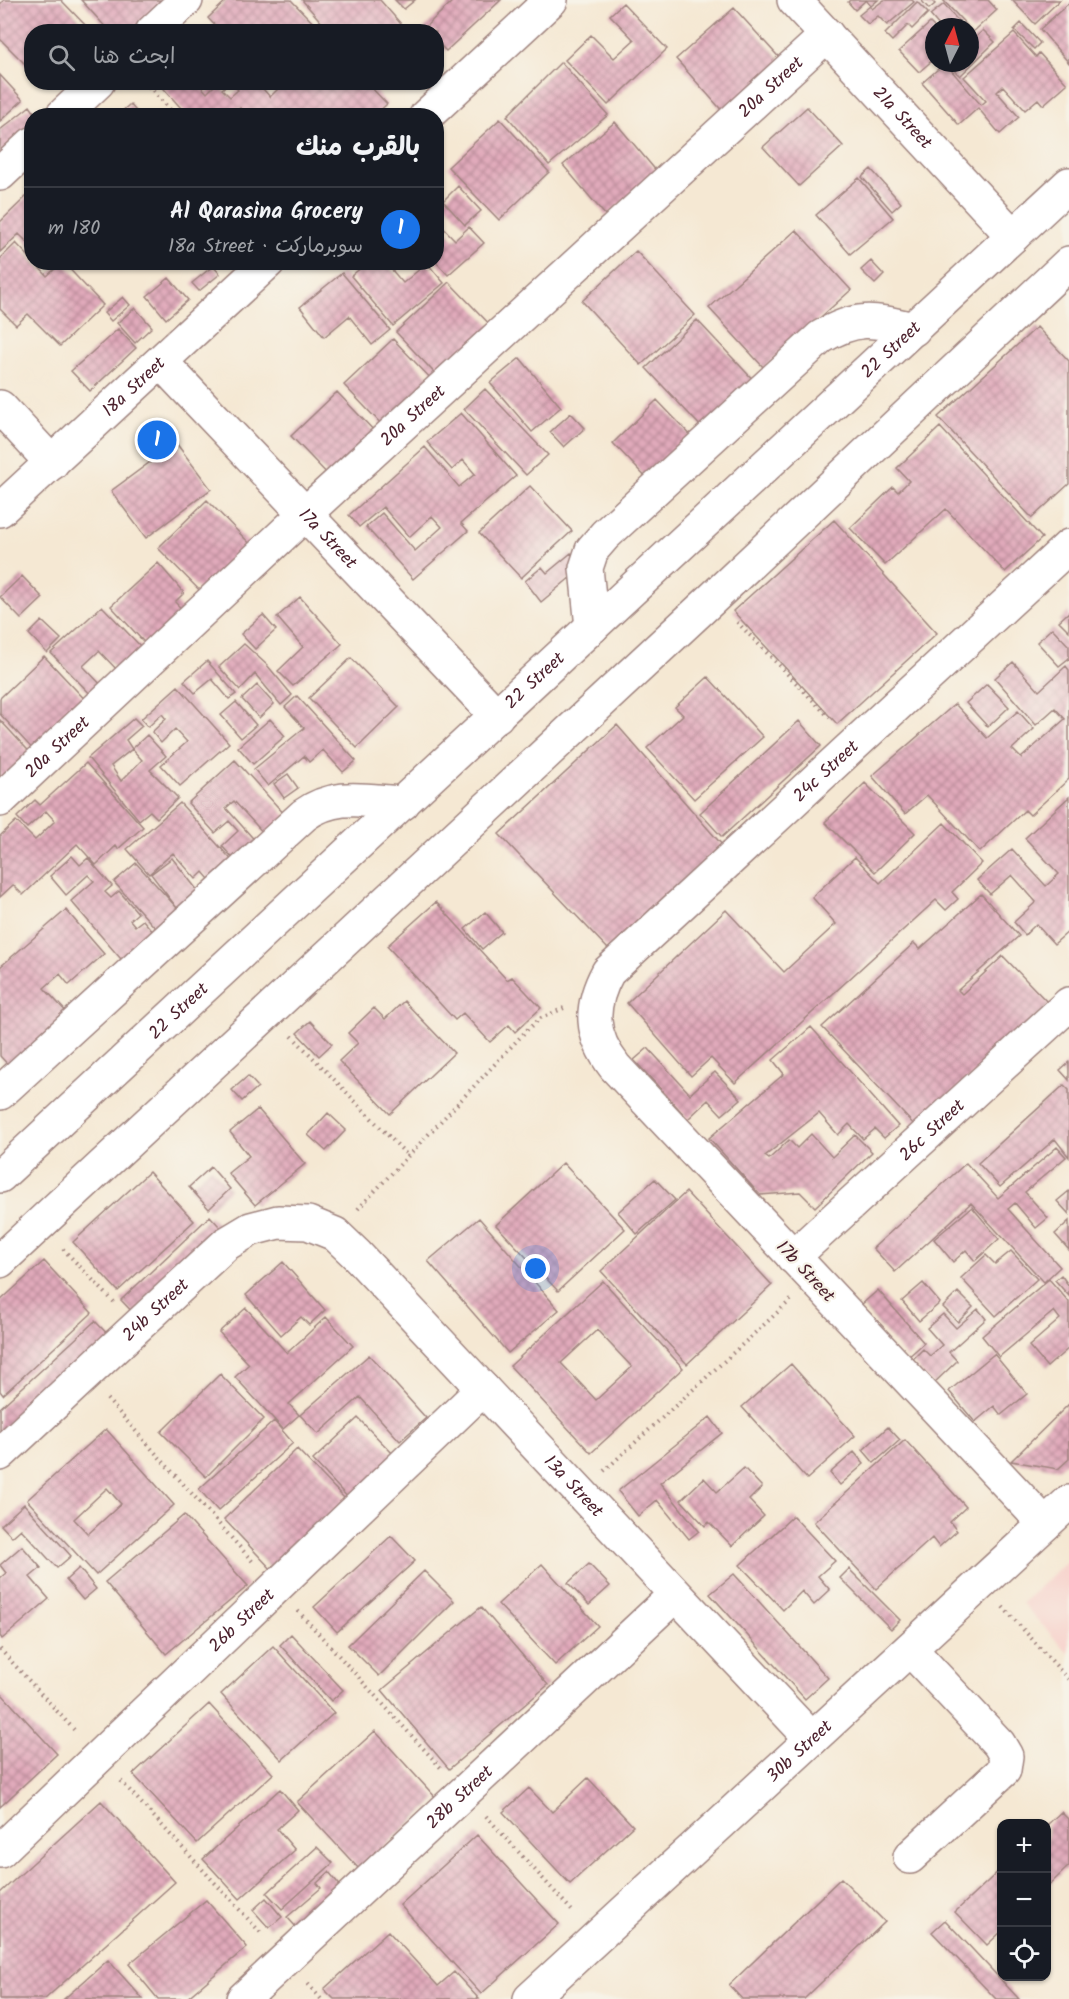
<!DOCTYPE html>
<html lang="ar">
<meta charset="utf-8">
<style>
body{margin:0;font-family:Kalam,"Playpen Sans Arabic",sans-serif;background:#20242c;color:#f1f3f6;direction:rtl}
.controls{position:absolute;right:18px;bottom:18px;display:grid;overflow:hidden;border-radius:12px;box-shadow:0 2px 4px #0004}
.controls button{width:54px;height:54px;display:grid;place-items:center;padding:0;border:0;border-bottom:2px solid #363941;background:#171b24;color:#f1f3f6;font:30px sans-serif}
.compass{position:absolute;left:925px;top:18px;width:54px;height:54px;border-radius:50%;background:#171b24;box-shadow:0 2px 4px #0004;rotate:6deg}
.you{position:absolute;left:536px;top:1269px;width:21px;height:21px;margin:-15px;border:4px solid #fff;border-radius:50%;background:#1a73e8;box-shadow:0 0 0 9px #1a73e833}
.badge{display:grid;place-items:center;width:39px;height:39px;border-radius:50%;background:#1a73e8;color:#fff;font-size:20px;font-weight:700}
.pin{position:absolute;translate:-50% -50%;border:3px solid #fff;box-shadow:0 2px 6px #0006}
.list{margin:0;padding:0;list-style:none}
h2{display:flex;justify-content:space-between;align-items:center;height:78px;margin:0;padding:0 24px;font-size:26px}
h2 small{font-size:20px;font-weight:400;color:#9ea1a6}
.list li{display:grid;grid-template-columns:39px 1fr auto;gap:18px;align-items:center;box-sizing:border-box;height:84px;padding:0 24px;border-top:2px solid #363941}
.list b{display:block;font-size:22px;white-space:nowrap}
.list p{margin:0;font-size:20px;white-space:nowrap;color:#9ea1a6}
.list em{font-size:20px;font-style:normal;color:#9ea1a6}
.icon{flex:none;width:33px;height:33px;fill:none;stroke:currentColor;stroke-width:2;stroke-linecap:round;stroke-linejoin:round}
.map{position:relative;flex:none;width:1069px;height:1999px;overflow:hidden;direction:ltr}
.search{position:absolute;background:#171b24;box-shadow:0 2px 4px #0004;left:24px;top:24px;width:420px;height:66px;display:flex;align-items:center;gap:15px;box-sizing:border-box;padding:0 21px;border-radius:24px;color:#9ea1a6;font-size:22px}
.panel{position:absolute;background:#171b24;box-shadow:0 2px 4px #0004;left:24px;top:108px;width:420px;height:162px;border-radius:24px;direction:rtl}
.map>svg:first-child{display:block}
</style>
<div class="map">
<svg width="1069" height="1999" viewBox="0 0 1069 1999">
<defs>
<pattern id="building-cross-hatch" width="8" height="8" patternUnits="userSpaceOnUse" patternTransform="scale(1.5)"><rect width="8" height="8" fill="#e1aabb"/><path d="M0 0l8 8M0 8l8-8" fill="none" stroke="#b88a98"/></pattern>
</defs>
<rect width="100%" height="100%" fill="#f7f3e8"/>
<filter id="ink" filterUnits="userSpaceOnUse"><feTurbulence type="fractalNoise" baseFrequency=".0167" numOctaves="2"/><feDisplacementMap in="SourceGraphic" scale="12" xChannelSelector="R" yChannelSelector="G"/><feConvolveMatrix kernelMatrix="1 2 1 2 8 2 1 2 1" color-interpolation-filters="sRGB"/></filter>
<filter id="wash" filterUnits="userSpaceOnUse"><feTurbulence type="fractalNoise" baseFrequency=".008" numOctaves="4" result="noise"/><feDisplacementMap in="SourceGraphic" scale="24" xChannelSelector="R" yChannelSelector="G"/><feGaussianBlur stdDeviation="1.35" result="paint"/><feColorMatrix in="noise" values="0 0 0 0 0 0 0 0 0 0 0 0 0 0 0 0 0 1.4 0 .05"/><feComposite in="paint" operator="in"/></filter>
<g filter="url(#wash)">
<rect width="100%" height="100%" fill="#f5e8d3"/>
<path fill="#f7d0ca" d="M1069,1560v94l-47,-51z"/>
<g id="blocks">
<path fill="url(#building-cross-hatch)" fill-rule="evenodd" d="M4,0h57l28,29 -3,3h-54v39l-32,-32v-35z
M81,0h93l-29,32h-35z
M227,0h64l29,30 -99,2 -13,-14z
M302,0h78l28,32h-78z
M395,0h20l-11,9z
M454,0h47l-55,51 -10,-10v-9h-9l-3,-4z
M850,0h28l-7,6 -5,-6 -11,10 -7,-8z
M884,0h28l2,2 -27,23 -9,-9 -10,8 -9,-9 11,-9 2,3z
M921,0h10l4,4 -6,5z
M943,0h45l9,10 -24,22z
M1012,0h48l-25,24z
M917,2l11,11 -16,16 -4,-4 -16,16 -7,-7z
M623,3l44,46 -59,56 -43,-45 26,-25 23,23 20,-18 -24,-25z
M1069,3v60l-29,-34z
M944,4l19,23h-23l-10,-12z
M734,8l51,56 -59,51 -50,-56z
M930,23l4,4v32l-15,13 -20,-21z
M1021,23l19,20 -6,6 -20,-19z
M983,30l12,12 -35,34 -12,-12 22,-1v-20z
M1014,33l22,24 3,-4 28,31 -24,21 -5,-6 -13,11 -22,-24 -6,6 22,25 -19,17 -22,-26 -19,17 -37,-42 23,-20 36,42 5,-4 -22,-24z
M561,62l47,53 -59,50 -42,-49z
M0,75l23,25 -23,21z
M158,82h29l2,3 8,-3 10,11 11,-11h12l-8,7 8,8 8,-7 -7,-8h26l13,15 15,-15h81l21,22 -13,12h-129l-5,-8 -8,8h-44z
M130,104l10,12h-23z
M30,106l7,10h-5v21l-32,18v-25z
M807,107l36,39 -44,40 -36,-39z
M500,119l49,53 -50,48 -51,-53z
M615,122l43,51 -52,43 -43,-51z
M871,169l30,34 -9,8 -30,-34z
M859,178l34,40 -43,36 -34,-39z
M458,186l23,25 -16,14 -22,-24z
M28,195l4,3v49l-13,-13 -19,18v-30z
M436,220l19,20 14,-13 15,16 -36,32 -12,-13z
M796,230l55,60 -87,78 -55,-60z
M16,243l16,17v2h2l13,14 16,-14 40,43 -43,41 -32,-32 -12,11 -16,-16v-50z
M636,251l59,64 -54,50 -59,-64z
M871,261l13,14 -9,9 -14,-14z
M137,262h23l-5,6 -13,-1z
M368,262h17l18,21 24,-20 17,20 -51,43 -42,-50z
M213,266l7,8 -21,17 -7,-8z
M342,273l48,57 -18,15 -23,-29 -25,21 -24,-30z
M169,278l19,22 -22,19 -19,-23z
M449,282l49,51 -54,50 -48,-51z
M123,297l7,8 -19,16 -7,-8z
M135,308l17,19 -17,16 -18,-20z
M697,320l61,65 -52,47 -60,-64z
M1037,327l32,34v123l-37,34 -94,-101z
M118,329l18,19 -46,43 -19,-20z
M393,339l43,45 -49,46 -43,-45z
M520,358l41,49 -29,25 -42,-49z
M485,389l63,66 -22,20 -62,-66z
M337,392l42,44 -46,44 -42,-44z
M657,400l41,43 -45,42 -40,-42z
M461,413l55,63 -55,47 7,8 -55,48 -47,-52 16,-14 33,38 27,-24 -10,-11 -23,21 -26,-30 -24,20 -10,-12 76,-68 34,40 16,-13 -12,-14 -11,10 -25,-28z
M571,413l14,15 -21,19 -14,-15z
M940,427l102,111 -37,34 -59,-63 -61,56 -35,-37 43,-41 5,5 11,-11 -12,-13z
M176,443l35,46 -65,49 -35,-47z
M530,486l42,45 -51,47 -42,-45z
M207,500l51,52 -49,48 -51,-52z
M834,520l103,113 -100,91 -104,-113z
M571,553l12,14 -42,35 -16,-21 17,-14 5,6z
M158,563l26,30 -9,9 15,16 -38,33 -41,-45z
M22,576l21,22 -22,21 -21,-22z
M300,597l42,47 -49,42 -15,-15 25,-24 -26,-30z
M102,606l43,45 -24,23 -22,-23 -16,15 24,25 -11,9 -45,-47z
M1069,612v19l-10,-10z
M263,615l13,15 -21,19 -14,-15z
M42,621l19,18 -14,14 -18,-19z
M1052,628l17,18v14l-1,-1 -9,7 -22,-24z
M244,644l23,21 25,30 -11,10 -26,-31 -15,16 -21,-23z
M44,656l48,51 -53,49 -39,-42v-16z
M351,658l48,49 -42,41 -48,-50z
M207,661l29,33 -7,5 -17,-20 -17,14 -11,-12z
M1013,662l26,29 27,-25 3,4v109l-39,36 -5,-5 -45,42 -53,-57 -22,19 -33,-38 83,-72 32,34 31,-27 16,18 -22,20 9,9 44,-39 -10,-11 -19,17 -41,-47z
M708,677l55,60 -69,62 -47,-51 36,-33 -8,-8z
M987,684l22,23 -21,20 -22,-24z
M257,685l17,19 -15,14 -17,-19z
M178,686l51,57 -49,43 -19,-21 26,-23 -12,-13 -14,14 -9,-11 14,-13 -4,-5 -14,13 -7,-8z
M297,696l59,65 -13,11 -20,-22 -14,12 -5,-6 -36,30 -14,-17 50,-41 -19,-21z
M236,702l20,23 -15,13 -20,-23z
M134,718l8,8 -16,14 6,9 -21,17 10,15 21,-21 -10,-11 15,-14 19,21 -16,14 28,28 -21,20 -7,-7 -11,9 -51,-62z
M270,719l15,17 -32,28 -15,-17z
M0,720l37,40 -37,33z
M799,721l22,25 -99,91 -22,-24z
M617,725l106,121 -115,103 -109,-115z
M235,760l52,57 -21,19 -32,-35 -8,7 33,37 -21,19 -16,-18 16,-15 -9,-10 -14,12 -27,-30z
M86,763l57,64 -25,22 -2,-3 -20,19 -19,-21 -54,51 -10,-10 -13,12v-61l16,-15 19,19 20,-19 -9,-10 -19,17 -10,-11 18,-17 5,5z
M288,774l10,14 -14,10 -10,-14z
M865,783l50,50 -40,39 -50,-50z
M1069,797v134l-15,13 -18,-20 -11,11 -11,-13 22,-20 -24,-27 -22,19 -13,-14 35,-31 34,37 13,-12 -34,-36z
M180,803l57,63 -22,20 -12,-14 -7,7 -23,-26 -24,21 -22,-25z
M944,823l38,40 -30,29 6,7 -12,11 -10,-10 -201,183 -24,-25 -20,18 -64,-73 99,-93 58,62 52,-48 -24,-27 43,-40 25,26z
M72,856l8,9 8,-7 24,28 -7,6 6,6 8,-7 19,22 -8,7 5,6 8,-6 16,19 -32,27 -56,-65 23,-20 -6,-6 -22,20 -16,-19z
M172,858l30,38 -43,36 -45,-50 22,-19 41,45 -26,-34z
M981,894l38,42 -61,54 4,4 41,-38 47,49 -133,123 -95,-101 92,-84 6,6z
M436,902l71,78 5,-3 29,31 -26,24 -6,-7 -19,17 -27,-29 -8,7 -68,-74z
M66,910l38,44 -35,31 -9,-11 -16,14 27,29 -59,52 -12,-13v-89z
M485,912l17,20 -20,17 -17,-20z
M404,1001l50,52 -64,61 -51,-53 19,-18 -10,-10 26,-25 11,11z
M310,1021l22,23 -13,12 -22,-23z
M811,1027l87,99 -14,12 -9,-9 -12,10 -14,-15 -11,11 -19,-22 -54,43 4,3 20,-19 8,8 14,-14 21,23 23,-22 17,17 -57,55 -15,-15 -40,3 -51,-57 75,-64 -11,-14z
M648,1048l42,46 25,-22 26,27 -19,16 -14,-15 -20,19 -54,-59z
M1069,1062v18l-9,-10z
M248,1076l10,11 -16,14 -10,-11z
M1064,1085l5,5v67l-14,-18 -55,48 -22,-24z
M258,1109l47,55 -50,41 -27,-32 21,-17 -19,-24z
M328,1113l18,17 -20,21 -18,-16z
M1057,1147l9,10 -41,35 23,26 -12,10 -21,-25 -7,6 52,58 -16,15 -73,-79 -76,69 -22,-24 93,-85 32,35z
M563,1163l62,66 -67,62 -62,-66z
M211,1167l19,22 -21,20 -20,-22z
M149,1172l45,49 -76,70 -45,-49z
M655,1179l20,21 -38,34 -19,-22z
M1069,1191v23l-12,-13z
M686,1192l86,93 -85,79 -86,-93z
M972,1207l27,32 -24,22 -9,-11 -13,12 -19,-23z
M210,1216l18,20 -89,83 -18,-19z
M479,1218l80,92 -51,43 -80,-92z
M1069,1221v29l-14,-16z
M1011,1251l26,28 -41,37 -35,-38 25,-23 9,9z
M44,1261l48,52 -89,82 -3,-4v-90z
M283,1262l42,48 -16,15 -8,-8 -20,18 -35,-40z
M1061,1275l8,11v10l-14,-16z
M1049,1279l20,23v46l-22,19 -18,-21 31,-27 -6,-8 -55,46 -17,-21z
M603,1281l80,87 -92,85 -81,-87zM597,1330l35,37 -36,33 -35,-37z
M923,1283l17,20 -21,18 -17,-20z
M878,1290l46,53 -17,15 -46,-53z
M958,1292l15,15 -15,15 -15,-15z
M246,1308l41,45 39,-36 27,29 -64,58 10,11 -16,14 -48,-52 14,-13 -30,-32z
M978,1309l8,10 -37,33 8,9 -24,23 -22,-23 12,-12 7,7 12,-11 -15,-17 16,-14 13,14z
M95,1321l21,22 -116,96v-31z
M994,1354l33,40 -26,21 -7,-9 -19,16 -26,-31z
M369,1355l57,63 -26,23 -40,-44 -42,37 -18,-19z
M791,1364l64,72 -48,43 -65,-72z
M220,1374l44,45 -58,58 -45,-45z
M1069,1404v55l-11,10 -47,-8z
M710,1417l12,16 -62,50 39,48 -10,8 -32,-39 -19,16 -20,-25z
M358,1418l39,40 -46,43 -38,-41z
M274,1421l19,22 -75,68 -19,-22z
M888,1427l12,13 -26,23 -11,-13z
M106,1429l68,76 -78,70 -69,-75zM107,1488l14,16 -33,30 -14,-15z
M905,1440l61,67 -16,15 7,9 -18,16 -7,-9 -56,51 -62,-67z
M297,1449l49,51 -74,70 -48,-51z
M854,1452l10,12 -24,21 -10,-12z
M744,1468l18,19 -13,13 15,16 -32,30 -23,-24 -4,4 -24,-26 23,-22 13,14z
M24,1504l47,52 -14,12 -36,-39 -9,8 -11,-12z
M184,1515l64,71 -82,68 -61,-72z
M793,1516l42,45 -17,15 12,14 -16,15 -12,-14 -19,19 -43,-45z
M391,1536l24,25 -78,71 -23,-25z
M22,1546l19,22 -11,9 19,22 -47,40 -2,-3v-58l6,-5 -6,-8z
M542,1564l56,62 -43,39 -57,-61z
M589,1564l21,22 -21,19 -21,-22z
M79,1568l17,21 -13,11 -17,-20z
M849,1569l51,51 -9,9 -51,-51z
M424,1571l30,30 -75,75 -31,-31z
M734,1574l94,104 -23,21 -95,-105z
M481,1607l67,78 -99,84 -67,-79z
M291,1634l52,56 -12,11 -51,-56z
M273,1646l61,67 -52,47 -61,-66z
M1,1693l56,61 -57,53v-112z
M209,1704l64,70 -76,69 -64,-69z
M375,1731l62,68 -78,70 -62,-67z
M588,1778l45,48 -63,58 -67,-72 26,-24 23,24z
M280,1789l18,21 -21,19 18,21 -55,49 -37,-40z
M101,1801l74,81 -130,117h-45v-106z
M1061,1812l8,8v46l-22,21v-62z
M477,1835l82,89 -78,70 -81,-89z
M317,1847l16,16 -51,46 -15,-16z
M1002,1868v63l-15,14 -32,-33z
M329,1872l13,16 -45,40 -10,-11 34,-29 -4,-5z
M841,1878l44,44 -81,77h-62l-13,-14z
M266,1898l16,19 -13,11 -16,-18z
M206,1900l41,47 -61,52h-28l-29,-35z
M945,1920l74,79h-23l-64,-67z
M388,1931l50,55 16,-14 25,27h-145l-10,-10z
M108,1960l35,39h-79z"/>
</g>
</g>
<g filter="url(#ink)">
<use href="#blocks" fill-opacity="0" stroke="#a0847f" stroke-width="1.5"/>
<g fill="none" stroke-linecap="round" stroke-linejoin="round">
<defs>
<g id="minor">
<path id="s1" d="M794,0l219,236"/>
<path d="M152,32l34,-32"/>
<path d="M62,116l36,-34"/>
<path d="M426,116l125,-116"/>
<path d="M0,174l32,-30"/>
<path id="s2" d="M161,362l336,354"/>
<path d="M0,407l52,56"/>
<path id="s3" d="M0,510l268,-248"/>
<path d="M592,627l-6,-59 6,-18 13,-15 216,-198c37,-22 53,-17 93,-8"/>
<path id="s4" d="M0,800l306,-287 521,-478"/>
<path d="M0,1093l304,-278c32,-23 62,-14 99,-12"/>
<path id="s5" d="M0,1176l1069,-992"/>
<path id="s6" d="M793,1257l276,-253"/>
<path d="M0,1261l713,-663 356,-335"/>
<path id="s7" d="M0,1454l226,-210 25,-15 27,-7 30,1 27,11 22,21 455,484"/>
<path id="s8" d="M1045,1524l-430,-457c-25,-32 -26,-60 -7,-95l461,-426"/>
<path id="s9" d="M0,1851l483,-462"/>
<path d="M910,1857l94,-87 2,-14 -7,-12 -89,-95"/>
<path id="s10" d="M243,1999l432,-404"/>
<path id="s11" d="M530,1999l539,-497"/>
</g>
</defs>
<use href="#minor" stroke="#a0847f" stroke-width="36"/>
<path stroke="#a0847f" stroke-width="4" stroke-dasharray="1.5 4.5" stroke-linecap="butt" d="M145,82l31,34
M737,622l95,98
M292,1036l116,120
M358,1209l169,-179 14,-12 23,-10
M63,1249l51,53
M107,1399l147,164
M604,1471l187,-171
M1003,1607l66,73
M298,1611l144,158
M0,1649l77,84
M121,1781l141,153
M486,1816l88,97
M308,1984l13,15"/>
<use href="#minor" stroke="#fff" stroke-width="33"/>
</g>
</g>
<g text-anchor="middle" stroke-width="4.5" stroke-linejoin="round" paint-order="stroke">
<g font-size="18" fill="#4a1f2b" stroke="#f7f3e8">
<text dy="6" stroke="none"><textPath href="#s4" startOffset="1050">20a Street</textPath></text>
<text dy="6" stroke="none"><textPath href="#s1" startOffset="160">21a Street</textPath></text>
<text dy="6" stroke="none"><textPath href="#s5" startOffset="1215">22 Street</textPath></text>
<text dy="6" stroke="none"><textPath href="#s3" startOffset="182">18a Street</textPath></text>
<text dy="6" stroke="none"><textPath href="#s4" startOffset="564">20a Street</textPath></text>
<text dy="6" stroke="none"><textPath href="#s2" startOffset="243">17a Street</textPath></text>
<text dy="6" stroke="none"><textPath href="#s5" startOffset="729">22 Street</textPath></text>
<text dy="6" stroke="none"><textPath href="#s4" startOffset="78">20a Street</textPath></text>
<text dy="6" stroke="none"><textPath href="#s8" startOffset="1026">24c Street</textPath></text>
<text dy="6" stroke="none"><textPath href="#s5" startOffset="243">22 Street</textPath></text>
<text dy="6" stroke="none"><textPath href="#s6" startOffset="188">26c Street</textPath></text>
<text transform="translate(806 1271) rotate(47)" y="6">17b Street</text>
<text dy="6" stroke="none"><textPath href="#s7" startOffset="212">24b Street</textPath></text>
<text dy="6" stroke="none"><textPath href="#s7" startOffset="772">13a Street</textPath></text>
<text dy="6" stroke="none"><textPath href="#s9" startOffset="334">26b Street</textPath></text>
<text dy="6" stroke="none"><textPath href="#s11" startOffset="366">30b Street</textPath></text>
<text dy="6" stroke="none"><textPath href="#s10" startOffset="296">28b Street</textPath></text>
</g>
</g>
</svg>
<div class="controls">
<button>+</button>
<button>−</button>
<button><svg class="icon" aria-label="locate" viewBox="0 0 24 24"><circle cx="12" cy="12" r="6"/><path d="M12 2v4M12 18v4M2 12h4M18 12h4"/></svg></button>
</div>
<svg class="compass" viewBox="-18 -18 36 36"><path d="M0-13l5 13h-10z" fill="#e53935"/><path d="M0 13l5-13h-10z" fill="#9ea1a6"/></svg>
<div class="you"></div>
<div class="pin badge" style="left:157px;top:440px">1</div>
<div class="search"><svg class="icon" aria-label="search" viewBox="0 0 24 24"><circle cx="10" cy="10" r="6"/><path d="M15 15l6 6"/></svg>ابحث هنا</div>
<section class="panel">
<h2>بالقرب منك<small></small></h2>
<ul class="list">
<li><span class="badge">1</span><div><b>Al Qarasina Grocery</b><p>سوبرماركت · 18a Street</p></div><em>180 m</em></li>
</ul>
</section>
</div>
